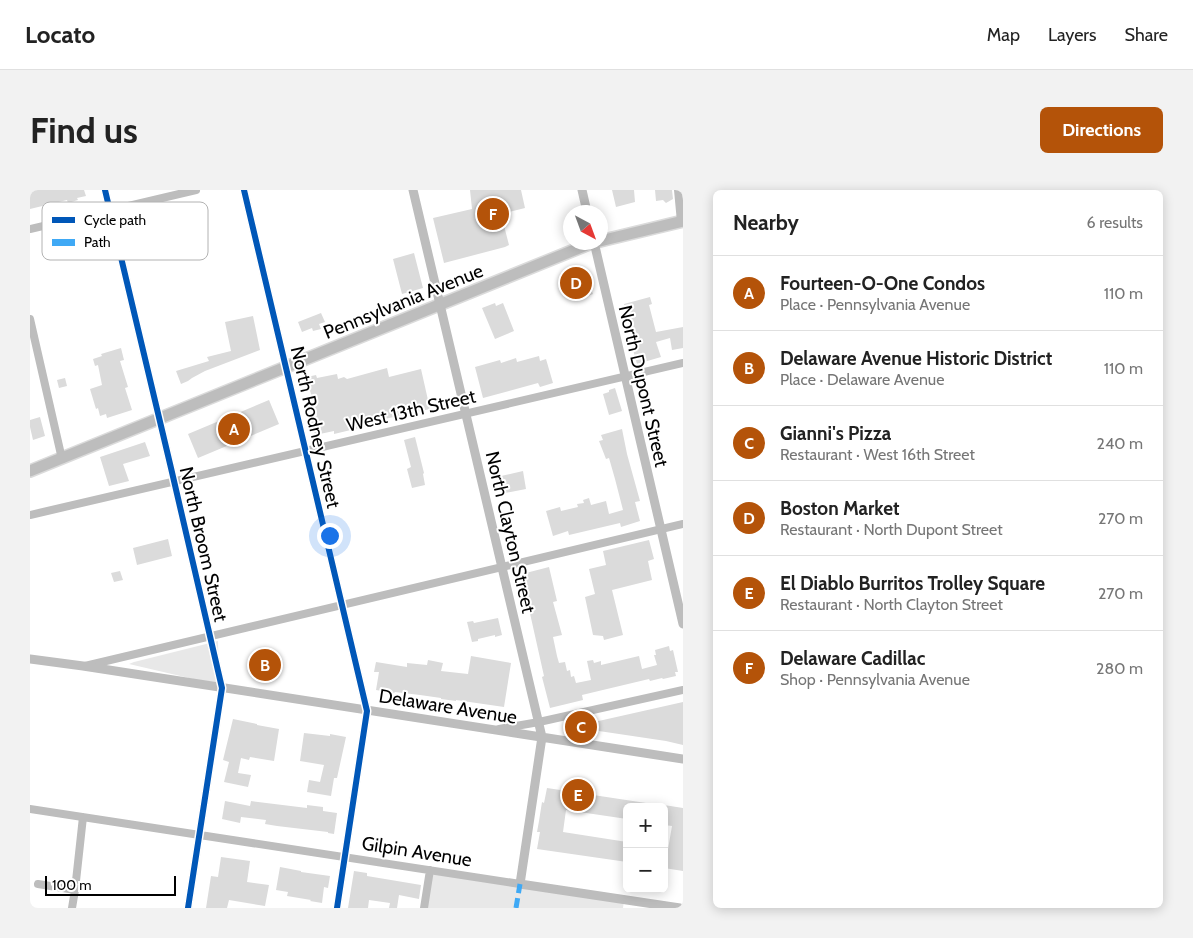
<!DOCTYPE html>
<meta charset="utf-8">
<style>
body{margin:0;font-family:Cabin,sans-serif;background:#f2f2f2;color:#222}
.controls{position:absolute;right:15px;bottom:15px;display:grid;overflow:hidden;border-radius:8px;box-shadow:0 2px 12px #0003}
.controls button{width:45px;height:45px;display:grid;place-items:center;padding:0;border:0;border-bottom:1px solid #e0e0e0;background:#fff;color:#222;font:25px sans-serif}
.compass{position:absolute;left:533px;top:15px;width:45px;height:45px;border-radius:50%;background:#fff;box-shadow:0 2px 12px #0003;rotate:139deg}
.scale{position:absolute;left:15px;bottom:12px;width:131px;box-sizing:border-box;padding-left:5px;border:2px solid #000;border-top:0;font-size:14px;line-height:18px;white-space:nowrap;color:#000;-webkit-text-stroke:4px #fff;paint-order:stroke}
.you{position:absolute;left:299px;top:345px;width:18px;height:18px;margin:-12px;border:4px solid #fff;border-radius:50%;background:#1a73e8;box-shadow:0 0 0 8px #1a73e833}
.badge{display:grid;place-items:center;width:32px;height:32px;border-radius:50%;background:#b45309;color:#fff;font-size:16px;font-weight:700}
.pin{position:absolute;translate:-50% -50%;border:2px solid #fff;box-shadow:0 1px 5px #0006}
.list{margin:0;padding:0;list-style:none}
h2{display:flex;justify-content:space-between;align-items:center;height:65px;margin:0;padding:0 20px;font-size:21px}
h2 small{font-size:16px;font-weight:400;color:#767676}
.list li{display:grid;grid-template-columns:32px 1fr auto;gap:15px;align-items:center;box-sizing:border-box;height:75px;padding:0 20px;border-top:1px solid #e0e0e0}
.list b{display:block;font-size:19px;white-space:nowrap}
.list p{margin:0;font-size:16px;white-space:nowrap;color:#767676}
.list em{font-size:16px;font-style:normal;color:#767676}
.map{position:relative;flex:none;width:653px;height:718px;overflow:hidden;border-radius:8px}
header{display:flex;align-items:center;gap:30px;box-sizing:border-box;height:70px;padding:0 25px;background:#fff;border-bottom:1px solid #e0e0e0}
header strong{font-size:24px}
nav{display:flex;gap:28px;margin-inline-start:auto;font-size:18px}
.intro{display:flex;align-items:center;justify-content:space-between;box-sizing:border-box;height:120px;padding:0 30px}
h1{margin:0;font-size:35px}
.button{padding:12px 22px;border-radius:8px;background:#b45309;color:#fff;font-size:18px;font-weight:700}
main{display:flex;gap:30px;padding:0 30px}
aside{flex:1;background:#fff;border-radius:8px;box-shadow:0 2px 12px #0003}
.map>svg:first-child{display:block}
</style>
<header>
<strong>Locato</strong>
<nav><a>Map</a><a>Layers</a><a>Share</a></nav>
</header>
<div class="intro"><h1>Find us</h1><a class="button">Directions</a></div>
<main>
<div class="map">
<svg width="653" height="718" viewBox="0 0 653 718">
<rect width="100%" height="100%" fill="#fff"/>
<path fill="#e8e8e8" d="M188,451l1,44 -90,-21 5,-2z
M400,680l194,30 -1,8h-199z"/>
<path fill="#dbdbdb" d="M0,0h54l2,6 -9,2 1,2 -10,3 -1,-3 -37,9z
M440,0h51l4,18 -24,6 8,31 -4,2 -61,16 -11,-45 39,-9z
M582,0h22l1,12 -19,5z
M625,0h17l1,9 -7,4 -3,-3 -7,1z
M384,63l9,35 -21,6 -9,-35z
M551,76l12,28 -16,6 -3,-8 -6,2 -8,-20z
M620,107l2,7 -3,1 7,27 27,-5v21l-11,2 -2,-12 -14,4 5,15 -24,7 -4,-14 4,-1 -5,-17 -1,1 -7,-29z
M465,113l1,3 7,-3 11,28 -19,8 -13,-31z
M291,123l4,9 -6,2 2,5 -8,2 -1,-3 -10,4 -4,-10z
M223,126l7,34 -55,21 -13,7 -4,3 -7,3 -5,-13 33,-10 -2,-4 24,-6 -6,-29z
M91,158l3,12 -4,1 8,26 -3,1 7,22 -25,8 -1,-4 -6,2 -2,-8 -2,1 -6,-20 12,-4 -4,-20 -3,1 -2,-7 9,-3 -1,-2z
M509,166l1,5 6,-2 7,24 -13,4 -2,-4 -55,15 -8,-31 25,-7 1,3 15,-5 1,4z
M357,178l2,9 32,-8 9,40 -50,11v3l-46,11v-3l-19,4 -5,-17 7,-2 -8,-29h-1l-2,-9h1v-1l9,-2 1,3 20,-4 1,5 6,-2 3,2z
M35,188l2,8 -8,2 -2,-8z
M585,198l7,23 -13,4 -6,-21 6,-2v-2z
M239,210l10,24 -81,34 -10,-24z
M10,227l5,19 -12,4 -3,-13v-7z
M592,239l5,25 13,47 -5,1 5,19 -19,6 -1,-4 -51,12 -1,-4 -15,5 -7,-25 14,-4 1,4 17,-4 -1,-3 7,-1 -1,-3 6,-2 2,7 15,-4 3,13 14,-4 -8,-31 -6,-21 -3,1 -7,-18 4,-1 -2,-5z
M385,247l9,36 -1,1 2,11 -13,3 -5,-19 4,-2 -7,-27z
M115,252l5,14 -27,8 6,17 -20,5 -9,-29z
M493,281l3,18 -21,4 -4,-17z
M138,349l4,17 -35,9 -4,-17z
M619,350l5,19 -6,2 4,19 -40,10 11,45 -19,5 -1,-4 -10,-1 -8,-38 10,-3 -6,-25 17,-4 -3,-14z
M519,377l8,34 -4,1 9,33 -9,2 4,19 2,7 6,-1 2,9 3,-1 1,7 3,-1 2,7 15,-3 -4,-19 6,-1 1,3 7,-2v4l38,-9 3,13 15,-4 -3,-10h2l-1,-5 14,-4 1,5 3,-1 5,22h-3l1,4 -13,3 -1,-1 -12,3 -1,-2 -42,10 -25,6 1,5 -33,8 -8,-31 2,-1 -15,-67h1l-8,-35z
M90,381l3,9 -9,2 -3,-9z
M468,428l4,17 -7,2v-2l-17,4v2l-6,1 -5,-20 6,-1 1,2z
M441,466l40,7 -7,44 -48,-7v1l-15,-2v-1l-21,-3 -25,-3 -1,1 -18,-3 3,-18h-5l2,-10 31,5v-4l20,2 1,-5 15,3 -2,8 27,3z
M653,512v43l-17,-4 -94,-14z
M203,529l24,5v1l22,4 -5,32 -24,-4 -1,3 -8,-2 -3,15 13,2 -3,12 -24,-5 5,-20 -6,-2z
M274,543l26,3v-2l16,3 -9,41h-3l-3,18 -24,-4 2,-12 11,2 4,-17 -24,-4z
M517,598l99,15v4h-19v12l-61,-9 -3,22 64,10v20l-90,-13 3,-17h-3l2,-11 3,-19 2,1z
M195,611l25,5 1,-5 56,7v-3l16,2v4l14,2 -3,21 -6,-1v-1l-51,-6 -12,-2 1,-4 -25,-3 -1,6 -18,-4z
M634,615l19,3v63l-19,-3v-20l4,1 4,-23 -8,-1z
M191,667l29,4 -3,21 22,3 -4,21 -36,-6 -2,8h-21l5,-32 7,1z
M250,677l21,4v1l29,4 -2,12 -4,-1 -2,16 -12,-2 1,-1 -24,-4 1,-4 -12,-2z
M324,681l13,2v3l54,9 -2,14 -20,-4 -2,13h-8l1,-5 -21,-3 -1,8h-20z"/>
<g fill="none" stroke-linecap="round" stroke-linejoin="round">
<defs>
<path id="primary" d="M570,51l83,-20
M0,281l564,-229"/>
</defs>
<use href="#primary" stroke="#dbdbdb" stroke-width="14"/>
<path stroke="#bdbdbd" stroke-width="8" d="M75,0l66,278 51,220 -34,220
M214,0l123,521 -30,197
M648,0l3,32
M0,39l166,-39
M0,129l32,140
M0,325l653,-152
M55,476l598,-142
M469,539l40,-7 144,-32
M0,619l490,75
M8,694l37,6
M42,718l3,-18 8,-73
M394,718l6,-38"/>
<path stroke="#bdbdbd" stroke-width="9" d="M383,0l129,547 -22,147 160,24
M552,0l5,22
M564,52l89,382
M0,469l53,7 600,93"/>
<use href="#primary" stroke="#bdbdbd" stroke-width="11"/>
<path stroke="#3fa9f5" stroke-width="5" stroke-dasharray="10 5" stroke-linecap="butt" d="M486,718l4,-24"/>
<defs>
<path id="cycleway" d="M75,0l66,278 51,220 -34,220
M214,0l123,521 -30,197"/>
</defs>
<use href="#cycleway" stroke="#fff" stroke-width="9"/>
<use href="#cycleway" stroke="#0057b8" stroke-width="6"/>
</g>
<g text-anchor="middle" stroke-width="4" stroke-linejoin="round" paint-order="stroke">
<g font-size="19" fill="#000" stroke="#fff">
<text transform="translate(373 111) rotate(-22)" y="7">Pennsylvania Avenue</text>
<text transform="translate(614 196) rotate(77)" y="7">North Dupont Street</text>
<text transform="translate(381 220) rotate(-13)" y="7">West 13th Street</text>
<text transform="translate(286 237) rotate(77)" y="7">North Rodney Street</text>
<text transform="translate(481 342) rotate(77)" y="7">North Clayton Street</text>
<text transform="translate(174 354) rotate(77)" y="7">North Broom Street</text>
<text transform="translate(418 516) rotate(9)" y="7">Delaware Avenue</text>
<text transform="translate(387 661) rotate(9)" y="7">Gilpin Avenue</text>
</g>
</g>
<rect x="12" y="12" width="166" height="58" rx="8" fill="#fff" stroke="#b2b2b2" stroke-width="1"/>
<rect x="22" y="27" width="23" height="6" fill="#0057b8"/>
<rect x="22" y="49" width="23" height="7" fill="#3fa9f5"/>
<g font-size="14" fill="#000">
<text x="54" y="35">Cycle path</text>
<text x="54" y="57">Path</text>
</g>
</svg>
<div class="controls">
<button>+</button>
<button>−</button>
</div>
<svg class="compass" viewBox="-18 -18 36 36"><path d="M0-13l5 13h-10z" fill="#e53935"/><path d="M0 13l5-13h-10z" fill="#767676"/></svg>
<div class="scale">100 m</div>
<div class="you"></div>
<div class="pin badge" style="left:204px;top:239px">A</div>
<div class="pin badge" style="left:235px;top:475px">B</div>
<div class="pin badge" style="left:551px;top:537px">C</div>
<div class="pin badge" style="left:546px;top:93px">D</div>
<div class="pin badge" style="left:548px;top:605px">E</div>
<div class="pin badge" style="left:463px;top:24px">F</div>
</div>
<aside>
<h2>Nearby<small>6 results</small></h2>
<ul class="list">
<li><span class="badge">A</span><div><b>Fourteen-O-One Condos</b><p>Place · Pennsylvania Avenue</p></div><em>110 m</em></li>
<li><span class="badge">B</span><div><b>Delaware Avenue Historic District</b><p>Place · Delaware Avenue</p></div><em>110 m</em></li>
<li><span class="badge">C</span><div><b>Gianni's Pizza</b><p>Restaurant · West 16th Street</p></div><em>240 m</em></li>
<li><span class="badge">D</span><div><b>Boston Market</b><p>Restaurant · North Dupont Street</p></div><em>270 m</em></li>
<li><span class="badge">E</span><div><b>El Diablo Burritos Trolley Square</b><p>Restaurant · North Clayton Street</p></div><em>270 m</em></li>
<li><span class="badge">F</span><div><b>Delaware Cadillac</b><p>Shop · Pennsylvania Avenue</p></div><em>280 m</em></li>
</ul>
</aside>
</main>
